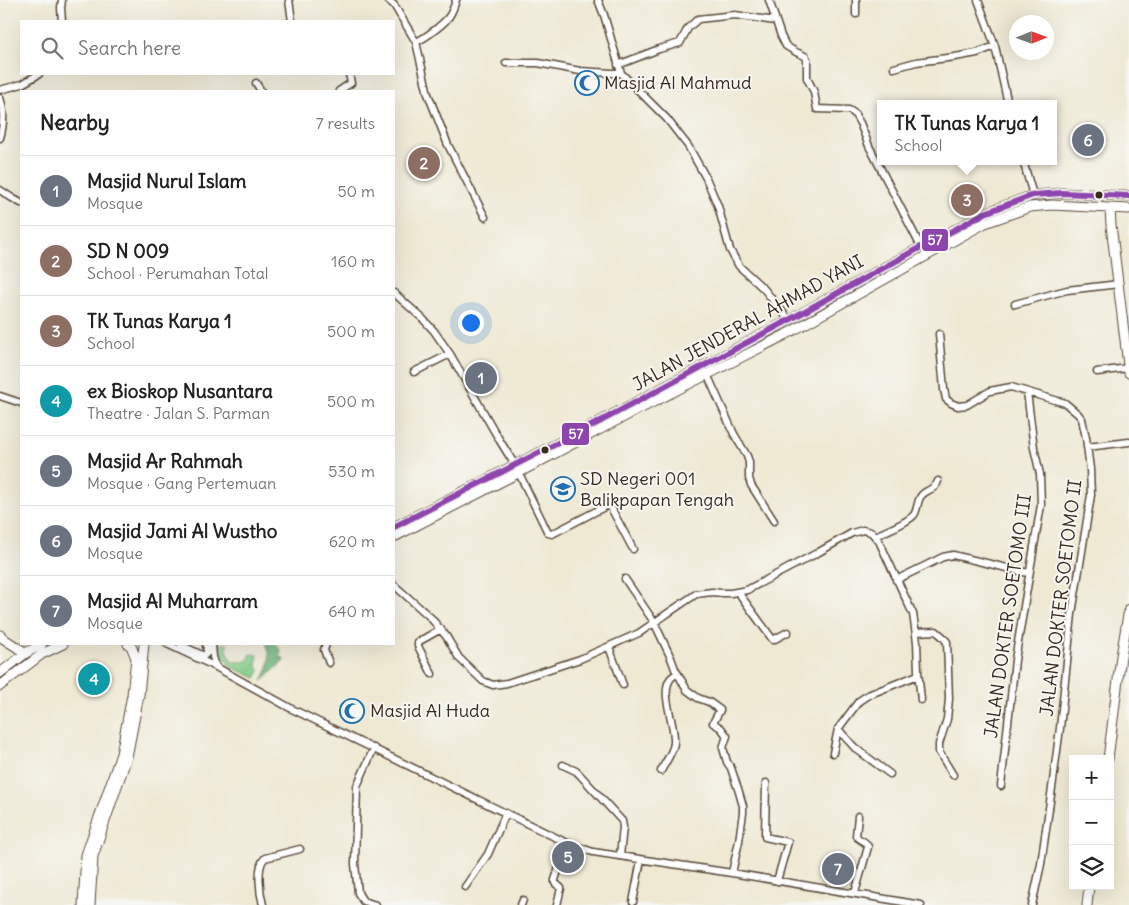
<!DOCTYPE html>
<meta charset="utf-8">
<style>
body{margin:0;font-family:Delius,sans-serif;background:#f2f2f2;color:#222}
.controls{position:absolute;right:15px;bottom:15px;display:grid;overflow:hidden;border-radius:0px;box-shadow:0 5px 20px #0002}
.controls button{width:45px;height:45px;display:grid;place-items:center;padding:0;border:0;border-bottom:1px solid #e0e0e0;background:#fff;color:#222;font:25px sans-serif}
.compass{position:absolute;left:1009px;top:15px;width:45px;height:45px;border-radius:50%;background:#fff;box-shadow:0 5px 20px #0002;rotate:89deg}
.you{position:absolute;left:470px;top:322px;width:18px;height:18px;margin:-12px;border:4px solid #fff;border-radius:50%;background:#1a73e8;box-shadow:0 0 0 8px #1a73e833}
.badge{display:grid;place-items:center;width:32px;height:32px;border-radius:50%;background:#ea580c;color:#fff;font-size:16px;font-weight:700}
.pin{position:absolute;translate:-50% -50%;border:2px solid #fff;box-shadow:0 1px 5px #0006}
.popup{position:absolute;left:877px;top:100px;width:180px;height:65px;box-sizing:border-box;display:grid;place-content:center;border-radius:0px;background:#fff;filter:drop-shadow(0 1px 4px #0005);font-size:16px;white-space:nowrap;color:#767676}
.popup b{font-size:19px;color:#222}
.popup::after{content:'';position:absolute;left:50%;top:100%;margin-left:-10px;border:10px solid transparent;border-top-color:#fff}
.list{margin:0;padding:0;list-style:none}
h2{display:flex;justify-content:space-between;align-items:center;height:65px;margin:0;padding:0 20px;font-size:21px}
h2 small{font-size:16px;font-weight:400;color:#767676}
.list li{display:grid;grid-template-columns:32px 1fr auto;gap:15px;align-items:center;box-sizing:border-box;height:70px;padding:0 20px;border-top:1px solid #e0e0e0}
.list b{display:block;font-size:19px;white-space:nowrap}
.list p{margin:0;font-size:16px;white-space:nowrap;color:#767676}
.list em{font-size:16px;font-style:normal;color:#767676}
.icon{flex:none;width:28px;height:28px;fill:none;stroke:currentColor;stroke-width:2;stroke-linecap:round;stroke-linejoin:round}
.map{position:relative;flex:none;width:1129px;height:905px;overflow:hidden}
.search{position:absolute;background:#fff;box-shadow:0 5px 20px #0002;left:20px;top:20px;width:375px;height:55px;display:flex;align-items:center;gap:12px;box-sizing:border-box;padding:0 18px;border-radius:0px;color:#767676;font-size:19px}
.panel{position:absolute;background:#fff;box-shadow:0 5px 20px #0002;left:20px;top:90px;width:375px;height:555px;border-radius:0px}
.map>svg:first-child{display:block}
</style>
<div class="map">
<svg width="1129" height="905" viewBox="0 0 1129 905">
<rect width="100%" height="100%" fill="#f6f6f2"/>
<filter id="ink" filterUnits="userSpaceOnUse"><feTurbulence type="fractalNoise" baseFrequency=".02" numOctaves="2"/><feDisplacementMap in="SourceGraphic" scale="10" xChannelSelector="R" yChannelSelector="G"/><feConvolveMatrix kernelMatrix="1 2 1 2 8 2 1 2 1" color-interpolation-filters="sRGB"/></filter>
<filter id="wash" filterUnits="userSpaceOnUse"><feTurbulence type="fractalNoise" baseFrequency=".0096" numOctaves="4" result="noise"/><feDisplacementMap in="SourceGraphic" scale="20" xChannelSelector="R" yChannelSelector="G"/><feGaussianBlur stdDeviation="1.12" result="paint"/><feColorMatrix in="noise" values="0 0 0 0 0 0 0 0 0 0 0 0 0 0 0 0 0 1.4 0 .05"/><feComposite in="paint" operator="in"/></filter>
<g filter="url(#wash)">
<rect width="100%" height="100%" fill="#efe9d4"/>
<path fill="#81cc89" stroke="#5e7b54" d="M217,644h11l-1,6 4,11 12,1 5,-2 3,-6 7,1c-1,7 -3,10 2,16l-4,7 -25,-11 -15,-19z"/>
<path fill="#68b075" stroke="#526d4a" d="M266,644h10l5,7 -1,7 3,-1 1,4 -22,20c6,-12 11,-23 4,-37z"/>
</g>
<g filter="url(#ink)">
<g fill="none" stroke-linecap="round" stroke-linejoin="round">
<defs>
<path id="street" d="M289,0l3,21
M388,0l6,5 22,37 12,52 20,51 37,72
M598,0l6,15 17,58 46,46 21,27 18,32 12,28 12,44 4,7 5,9 25,23 25,31
M769,0l12,36 5,10 10,6 9,4 2,3v19l7,14 3,17 32,1 5,3 6,10 9,23 52,101
M978,0l17,46 13,58
M856,14v-14
M62,21l-1,-13 1,-8
M416,42c8,-3 26,-17 31,-23 5,-5 7,-12 9,-19
M506,63h32l42,8 31,2h10
M618,65l41,-16 21,-6 8,-15 10,-9 37,-4 40,6
M894,68l22,-6 39,-5 22,-4 18,-7
M256,83l5,8
M0,90l22,-6 17,-10
M339,91l12,-8 -2,-9
M0,98c5,14 4,26 0,40
M1023,161l10,34
M0,190l12,8 9,5
M394,293l28,25 12,13 16,23 50,87 15,24 33,68 4,1 56,-29 2,1 23,43
M1015,304l52,-14 52,-6
M939,334l5,55 2,10 5,4 7,3 9,-1 23,-14 21,-4 54,16 13,11 4,5 4,19 4,31 1,26 -19,119 -12,114 -7,53 -12,83 -9,41
M414,372l36,-18
M1097,372l31,-4
M707,374l27,60 13,22 2,6v16l2,7 23,36
M0,396l21,7
M1087,447l42,-5
M875,536c11,-5 32,-13 39,-21 4,-6 3,-14 7,-19 5,-7 15,-6 17,-15
M625,579l29,43 17,36 4,11 12,21 11,8 11,4 11,8 -7,13 8,5 6,8 -4,12 4,14 4,6 8,24 4,14v7l-4,28 -7,32
M896,580l47,-23 10,-2 75,18
M394,585l36,32 16,19 13,22 24,23 10,4 14,-2 73,-24 59,-26 57,-39 16,-2 10,1h9l16,-3 72,-38 33,-19 11,-3 8,2 8,9 34,73 4,28 1,29 3,29
M738,592l35,48 15,-8
M916,632l20,-1 6,5 5,6 2,57 -2,20 -8,25v8l14,23
M167,644l49,23 76,42 275,134 26,9 139,21 189,32
M181,644v1l23,11 3,-3 -1,-9
M212,644l1,13 3,10
M326,644l-2,6 5,13
M609,647l14,38
M432,674l-14,-28v-4l23,-13
M838,729l17,19 35,26
M374,748l-17,38 -2,78 3,29 5,8 13,4
M833,753l5,-24 21,-28 9,-6 50,-20
M563,765l13,6 4,4 42,46 1,6 -3,29
M661,771c4,-9 12,-18 13,-28 2,-18 -15,-51 -3,-65 1,-1 5,-4 6,-5
M766,783l-1,54 23,5 -11,39
M1001,786l14,-126 26,-155 -1,-31 -6,-26 -7,-56
M465,887l23,-33 18,-41
M855,893l13,-46c-2,-7 -9,-6 -12,-11l2,-20
M633,902l8,-42
M263,905c-3,-11 -7,-39 2,-47l35,-9
M521,905l2,-5
M557,905l4,-17 -6,-5v-3l12,-37"/>
<path id="secondary" d="M1110,208l1,17 18,148
M394,527l205,-105 190,-102 132,-73 35,-18 29,-16 48,-18 29,-2 67,3
M394,537l124,-64 92,-49 175,-89 200,-112 45,-16 22,-2 77,4
M0,635l4,4 22,14
M0,673l26,-20 16,-9
M0,686l42,-32 21,-10
M1108,759l13,-103 8,-47
M83,905l3,-50 35,-101 11,-59 4,-37 -5,-12 -3,-2
M90,905l3,-49 34,-99 12,-62 5,-51
M1087,905l2,-19"/>
</defs>
<use href="#street" stroke="#564739" stroke-width="9"/>
<use href="#secondary" stroke="#564739" stroke-width="11"/>
<use href="#street" stroke="#fff" stroke-width="6"/>
<use href="#secondary" stroke="#fff" stroke-width="9"/>
<defs>
<path id="bus-1" d="M394,527l205,-105 190,-102 132,-73 35,-18 29,-16 48,-18 29,-2 67,3"/>
</defs>
<use href="#bus-1" stroke="#f6f6f2" stroke-width="10"/>
<use href="#bus-1" stroke="#8e44ad" stroke-width="6"/>
</g>
</g>
<defs>
<symbol id="mosque-ring" viewBox="-11 -11 22 22"><circle r="9.5" fill="#f6f6f2" stroke="#1f6fb2" stroke-width="1.5"/><path d="M3.5-4.9A6 6 0 1 0 3.5 4.9A5 5 0 1 1 3.5-4.9Z" fill="#1f6fb2"/></symbol>
<symbol id="school-ring" viewBox="-11 -11 22 22"><circle r="9.5" fill="#f6f6f2" stroke="#1f6fb2" stroke-width="1.5"/><path d="M0-5L7-2L0 1L-7-2ZM-4 1L0 2.5L4 1V4Q0 6-4 4Z" fill="#1f6fb2"/></symbol>
</defs>
<g fill-rule="evenodd">
<use href="#mosque-ring" x="573" y="69" width="28" height="28"/>
<use href="#school-ring" x="549" y="475" width="28" height="28"/>
<use href="#mosque-ring" x="338" y="697" width="28" height="28"/>
</g>
<g fill="#3b2a1e" stroke="#f6f6f2" stroke-width="2">
<circle cx="1099" cy="195" r="4.5"/>
<circle cx="545" cy="450" r="4.5"/>
</g>
<g text-anchor="middle" stroke-width="4" stroke-linejoin="round" paint-order="stroke">
<g font-size="18" fill="#3b2a1e" stroke="#f6f6f2" text-anchor="start">
<text x="604" y="89">Masjid Al Mahmud</text>
<text x="580" y="485">SD Negeri 001<tspan x="580" dy="21">Balikpapan Tengah</tspan></text>
<text x="370" y="717">Masjid Al Huda</text>
</g>
<g font-size="18" fill="#3b2a1e" stroke="#f6f6f2">
<text transform="translate(748 323) rotate(-29)" y="6">JALAN JENDERAL AHMAD YANI</text>
<text transform="translate(1061 598) rotate(-83)" y="6">JALAN DOKTER SOETOMO II</text>
<text transform="translate(1008 616) rotate(-82)" y="6">JALAN DOKTER SOETOMO III</text>
</g>
</g>
<g stroke="#f6f6f2" stroke-width="2">
<rect x="921" y="228" width="28" height="24" rx="5" fill="#8e44ad"/>
<rect x="561" y="422" width="29" height="24" rx="5" fill="#8e44ad"/>
</g>
<g font-size="14" text-anchor="middle" font-weight="bold" fill="#fff">
<text x="935" y="245">57</text>
<text x="576" y="439">57</text>
</g>
</svg>
<div class="controls">
<button>+</button>
<button>−</button>
<button><svg class="icon" aria-label="layers" viewBox="0 0 24 24"><path d="M12 4l9 5-9 5-9-5zM3 14l9 5 9-5"/></svg></button>
</div>
<svg class="compass" viewBox="-18 -18 36 36"><path d="M0-13l5 13h-10z" fill="#e53935"/><path d="M0 13l5-13h-10z" fill="#767676"/></svg>
<div class="you"></div>
<div class="pin badge" style="left:481px;top:378px;background:#6b7280">1</div>
<div class="pin badge" style="left:424px;top:163px;background:#8d6e63">2</div>
<div class="pin badge" style="left:967px;top:200px;background:#8d6e63">3</div>
<div class="popup"><b>TK Tunas Karya 1</b>School</div>
<div class="pin badge" style="left:94px;top:679px;background:#0f9aa8">4</div>
<div class="pin badge" style="left:568px;top:857px;background:#6b7280">5</div>
<div class="pin badge" style="left:1088px;top:140px;background:#6b7280">6</div>
<div class="pin badge" style="left:838px;top:869px;background:#6b7280">7</div>
<div class="search"><svg class="icon" aria-label="search" viewBox="0 0 24 24"><circle cx="10" cy="10" r="6"/><path d="M15 15l6 6"/></svg>Search here</div>
<section class="panel">
<h2>Nearby<small>7 results</small></h2>
<ul class="list">
<li><span class="badge" style="background:#6b7280">1</span><div><b>Masjid Nurul Islam</b><p>Mosque</p></div><em>50 m</em></li>
<li><span class="badge" style="background:#8d6e63">2</span><div><b>SD N 009</b><p>School · Perumahan Total</p></div><em>160 m</em></li>
<li><span class="badge" style="background:#8d6e63">3</span><div><b>TK Tunas Karya 1</b><p>School</p></div><em>500 m</em></li>
<li><span class="badge" style="background:#0f9aa8">4</span><div><b>ex Bioskop Nusantara</b><p>Theatre · Jalan S. Parman</p></div><em>500 m</em></li>
<li><span class="badge" style="background:#6b7280">5</span><div><b>Masjid Ar Rahmah</b><p>Mosque · Gang Pertemuan</p></div><em>530 m</em></li>
<li><span class="badge" style="background:#6b7280">6</span><div><b>Masjid Jami Al Wustho</b><p>Mosque</p></div><em>620 m</em></li>
<li><span class="badge" style="background:#6b7280">7</span><div><b>Masjid Al Muharram</b><p>Mosque</p></div><em>640 m</em></li>
</ul>
</section>
</div>
